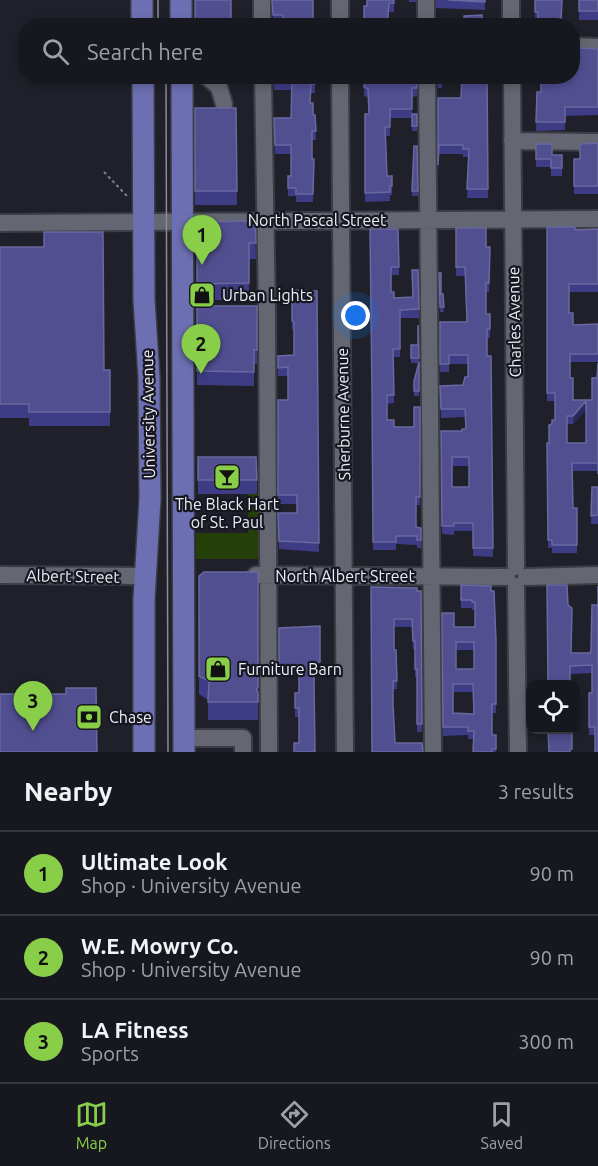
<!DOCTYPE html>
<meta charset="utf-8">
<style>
body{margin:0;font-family:Ubuntu,sans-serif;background:#24252c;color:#f1f3f6}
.controls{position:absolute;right:18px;bottom:18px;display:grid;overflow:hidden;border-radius:12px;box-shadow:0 3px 9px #0003}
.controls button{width:54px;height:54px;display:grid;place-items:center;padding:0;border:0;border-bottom:2px solid #36373d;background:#17181f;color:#f1f3f6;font:30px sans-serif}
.you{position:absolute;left:356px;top:316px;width:21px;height:21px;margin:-15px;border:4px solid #fff;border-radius:50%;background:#1a73e8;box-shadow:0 0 0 9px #1a73e833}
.badge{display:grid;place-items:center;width:39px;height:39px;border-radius:50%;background:#89ce48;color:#111;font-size:20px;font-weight:700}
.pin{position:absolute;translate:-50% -50px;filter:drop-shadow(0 2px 3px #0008)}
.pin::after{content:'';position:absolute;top:32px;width:21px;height:18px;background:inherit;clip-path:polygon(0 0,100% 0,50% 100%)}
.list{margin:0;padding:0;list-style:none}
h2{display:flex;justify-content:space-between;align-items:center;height:78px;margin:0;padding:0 24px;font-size:26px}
h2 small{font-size:20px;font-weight:400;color:#9ea0a4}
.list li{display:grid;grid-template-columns:39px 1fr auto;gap:18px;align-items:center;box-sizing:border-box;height:84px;padding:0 24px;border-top:2px solid #36373d}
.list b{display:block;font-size:22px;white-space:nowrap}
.list p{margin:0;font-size:20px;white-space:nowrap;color:#9ea0a4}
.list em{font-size:20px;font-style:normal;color:#9ea0a4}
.icon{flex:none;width:33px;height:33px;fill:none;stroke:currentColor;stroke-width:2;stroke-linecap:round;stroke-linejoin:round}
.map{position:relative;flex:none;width:598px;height:752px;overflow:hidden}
.search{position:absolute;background:#17181f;box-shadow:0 3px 9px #0003;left:18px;right:18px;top:18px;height:66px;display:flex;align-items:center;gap:15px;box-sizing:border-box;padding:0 21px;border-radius:24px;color:#9ea0a4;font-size:22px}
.sheet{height:330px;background:#17181f}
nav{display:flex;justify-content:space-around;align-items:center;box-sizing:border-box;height:84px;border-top:2px solid #36373d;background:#17181f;font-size:16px;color:#9ea0a4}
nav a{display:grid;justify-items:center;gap:3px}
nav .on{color:#89ce48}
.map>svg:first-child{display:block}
</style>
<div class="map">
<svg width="598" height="752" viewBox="0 0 598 752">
<rect width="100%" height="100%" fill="#1f2029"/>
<path fill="#253f09" d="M248,494h13v65h-65v-26h52z"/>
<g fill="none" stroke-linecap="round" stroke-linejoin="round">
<defs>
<path id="minor" d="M262,0v26
M340,0v26
M426,0v26
M511,0v26
M572,46l26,1
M206,76l13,11 5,17
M263,76l4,238 2,438
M340,76l5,676
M427,76l6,676
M512,76l4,491
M512,141l86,1
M0,223c199,-1 399,-3 598,-4
M0,575l145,1
M256,575l251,2
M526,577l72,-2
M516,586l2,166
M184,738h59v14"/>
<path id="major" d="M142,0v26
M181,0v26
M143,76l1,224 5,77 1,122 -6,100v153
M182,76l2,676"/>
</defs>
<use href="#minor" stroke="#3b3c44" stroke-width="20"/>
<use href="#major" stroke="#3b3c44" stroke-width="24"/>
<path stroke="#81828a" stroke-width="2" stroke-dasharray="3 3" stroke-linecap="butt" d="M104,172l23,24"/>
<use href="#minor" stroke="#646671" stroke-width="16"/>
<use href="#major" stroke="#6c70b2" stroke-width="21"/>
<path stroke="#8b8c94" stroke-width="1.5" d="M158,0v26
M166,76l2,676"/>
</g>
<path fill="#3e3c84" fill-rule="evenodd" d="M195,0h36v26h-36z
M272,0h42l-31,24 -10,-1z
M394,0v12h-5l-1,14 -21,-20z
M409,0h7v2h-7z
M436,0h49v10l-49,-2z
M535,0h27l-1,26h-23v-5h-3z
M579,0h19v20h-19z
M598,49v66l-33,1v14l-29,1 1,-39h4l38,-26z
M274,76h41v17h-4l-1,10 3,12h2l1,25h-4v19h2l-1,43h-17v-6h-8v-20h3v-22h-16l-1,-36h17l1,-28h-18z
M364,76h53v20l-5,1v17h5v17h-5v-13h-22v18h-4l1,40h5v19h-2v6l-25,1v-88h4l-1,-17 -4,-1z
M436,76h6v12h-4z
M487,76l1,122h-21l2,-41h-6v-3h-24l-1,19v-75h23z
M195,108h41l1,97h-42z
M598,143v51h-24v-35h6z
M536,144l16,11h10v21h-11v-9h-15z
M414,146h3l1,50h-6z
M255,221l1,38h-7v41h-52v-78z
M547,227l28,3 23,-1v63h-29v21l4,12 25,-1v38h-28v16l3,22h19l5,-22 1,-15v119v-11h-25v37h4v45h-25v-5h-4l-1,-105h2l3,-19 3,-4v-19h-8zM586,410v33h-19v-19h6z
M456,228l30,19h4l-1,45h-3v22h4v24h-3v18h4l2,201 -20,-1v-25h-19v4l-12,-1 -1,-103h21l4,-2 -1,-12 -24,1 -1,-32 23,-1 5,-8v-13h-19v8h-9v-50h27l-2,-46h-9zM452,466h17v21h-17z
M370,229l29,38v8h-8v17l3,6 18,-1 6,-27 1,48h-19v39h-7l1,46 -7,1v16l7,7h20l6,-20v98h-4v22l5,13v8h-4v-3l-21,-1v6h-23l-1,-150z
M0,247l104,123h6v56h-81v-8h-29z
M439,273l2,21 3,18h-4z
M292,290l25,1 2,261 -40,-3 -1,-36h19v-9h-19v-104h10v-24h-10v-20l16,-1v-24l-2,-2z
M197,306h60v58h-3v22l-57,-1z
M411,345l8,13v38h-5v-15l5,-18h-8z
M198,457l59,23v14h-59z
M592,487h6v37h-7z
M258,572v148h-50v-20l-9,-6v-118z
M461,585l30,1 5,55v72h-4v22h4v17h-23l1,-13h-6v-4l-25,1 -1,-123 12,14h21v-17h-3v-2h-11zM456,650h18v19h-18zM453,692h20v22l-20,-1z
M598,586l-3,149h-6v-42h3v-20l-22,1 -22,10 23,-31h19l1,-3 6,-45z
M371,587l50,4 1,141h-5v-55h-2v-28h-2l-1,-22h-18v23h2l1,39h-4l-21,63z
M320,626v45l-5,1 -16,71v-26h-4v-24h4v-18h-20v-47z"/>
<path fill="#2a295b" d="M586,401v9l-13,14v-8z
M320,662v9l-5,1v-9z"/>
<path fill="#514f90" stroke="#6968a0" stroke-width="1.5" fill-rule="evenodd" d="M195,0h36v20h-36z
M272,0h41v26h-30v-11h-10z
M367,0h27v3h-5l-2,23h-23v-20h3z
M448,0h37v2z
M535,0h27l-1,21h-12v5h-11v-14h-3z
M579,0h19v11h-19z
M482,15v11h-18v-10z
M579,48l19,1v58h-33v15h-29l1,-30h4v-16h32v-10h6z
M274,76h41v8h-4l-1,19h3v12h2l1,16h-4v28h2l-1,35h-17v-6h-8v-12h3v-31h-16l-1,-27h17l1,-37h-18z
M364,76h53v12h-5v21h-22v18h-5l2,49h5v10h-2v6l-25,1v-79h4l-1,-25 -4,-2z
M437,76h5v3h-4z
M462,76h25l1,113h-21l2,-40h-6v-4h-24l-1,20v-67h23z
M195,108h41l1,83h-42z
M412,114h5v12h-5z
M598,143v43h-24v-27h6v-15z
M536,144h16v11h10v13h-11v-9h-15z
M414,146h3l1,45h-6z
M255,221l1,22h-7v40l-52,1v-62z
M547,227h28v3l23,-1v55h-29v29h4v12l25,-1v30h-28v24h3v22h19v-22h5l1,-15v111v-11h-26l1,45h4v37h-25v-5h-4l-1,-97h2v-18l3,-1v-4h3v-27h-8zM586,401v42h-19v-27h6z
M456,228h30v19h4l-1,36h-3v31h4v15h-3v27h4l2,192h-20v-25h-19v3h-12l-1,-95h21v-2h4l-1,-20h-24l-1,-23 23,-1 2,-8h3v-22h-19v9h-9v-42h27l-2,-55h-9zM452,457h17v30h-17z
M370,229h28l1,38h-8v25h3v6l19,-1 -1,-27h6l1,39 -19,1v39h-7l1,46h-7v25h7v7h20v-20h6v90h-4v30l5,1v12h-4v-4h-21v6h-23l-1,-150z
M44,232h59l1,138h6v42h-81v-8h-29v-157h44z
M439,273h2v21h2l1,13h-4z
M292,290l25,1 2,252 -40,-2 -1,-28h19v-18h-19v-95h10v-33l-10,1v-12l16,-1v-33l-2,-1z
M197,306h60v44h-3v22l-57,-1z
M418,325l1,33h-8v-13h7z
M419,362v29h-5v-10z
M198,457h58l1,23h-59z
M592,487h6v28l-7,1z
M204,572h54v115l-2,3 2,2v10h-50l1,-21 -10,-5v-100z
M461,585l30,1v5h3l2,50v63h-4v31h4v14h-4v3h-19l1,-21h-6v-4h-25l-1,-114h12v14h21v-25h-3v-2h-11zM456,642h18v27h-18zM453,684h20l1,30 -21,-1z
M547,585h20l1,20 4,3 -1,45h19l1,-3 1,-45h6v-19v166h-3v-25h-6v-34h3v-28l-22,1v18h-22z
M371,587l46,1v3h4l1,133h-5v-55h-2v-28h-2l-1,-22h-18v31h2l1,31h-4v23l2,39h27l1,9h-51z
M320,626v36l-5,1 -1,19 1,70h-21v-9h5v-35h-4v-15h4v-27h-20v-38z
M66,688h30l1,64h-97v-58h66z
M548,729h24v20h-2v3h-21z"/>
<defs>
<symbol id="shop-square" viewBox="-11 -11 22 22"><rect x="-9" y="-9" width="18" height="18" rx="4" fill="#89ce48" stroke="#161720"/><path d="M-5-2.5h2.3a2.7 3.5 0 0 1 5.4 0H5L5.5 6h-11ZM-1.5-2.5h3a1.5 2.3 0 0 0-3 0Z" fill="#111"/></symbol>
<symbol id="bar-square" viewBox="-11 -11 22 22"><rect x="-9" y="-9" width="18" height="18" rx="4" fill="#89ce48" stroke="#161720"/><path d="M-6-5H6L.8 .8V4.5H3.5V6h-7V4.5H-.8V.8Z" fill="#111"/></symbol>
<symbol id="bank-square" viewBox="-11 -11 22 22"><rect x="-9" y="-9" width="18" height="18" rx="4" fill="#89ce48" stroke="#161720"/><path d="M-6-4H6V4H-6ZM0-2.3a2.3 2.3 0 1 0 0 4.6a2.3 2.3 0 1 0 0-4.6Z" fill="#111"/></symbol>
</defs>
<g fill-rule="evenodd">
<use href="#shop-square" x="187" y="280" width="30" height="30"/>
<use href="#bar-square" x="212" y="462" width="30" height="30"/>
<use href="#shop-square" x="203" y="654" width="30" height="30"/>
<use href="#bank-square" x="74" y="702" width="30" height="30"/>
</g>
<g text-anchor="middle" stroke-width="4.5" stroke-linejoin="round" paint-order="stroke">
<g font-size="16" fill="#ecedf4" stroke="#161720">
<text x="317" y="226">North Pascal Street</text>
<text transform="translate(514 322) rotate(-91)" y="6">Charles Avenue</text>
<text transform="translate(148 414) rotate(-91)" y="6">University Avenue</text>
<text transform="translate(343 414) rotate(-91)" y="6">Sherburne Avenue</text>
<text transform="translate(73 576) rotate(1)" y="6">Albert Street</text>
<text x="345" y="582">North Albert Street</text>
</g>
<g font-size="16" fill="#ecedf4" stroke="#161720" text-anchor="start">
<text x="222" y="301">Urban Lights</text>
<text x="227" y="510" text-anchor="middle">The Black Hart<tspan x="227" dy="18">of St. Paul</tspan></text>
<text x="238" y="675">Furniture Barn</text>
<text x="109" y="723">Chase</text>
</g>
</g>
</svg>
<div class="controls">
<button><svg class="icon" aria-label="locate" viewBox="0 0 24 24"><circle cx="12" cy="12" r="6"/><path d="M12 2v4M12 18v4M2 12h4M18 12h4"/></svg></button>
</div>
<div class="you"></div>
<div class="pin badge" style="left:202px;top:265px">1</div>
<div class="pin badge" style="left:201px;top:374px">2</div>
<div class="pin badge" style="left:33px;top:731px">3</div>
<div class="search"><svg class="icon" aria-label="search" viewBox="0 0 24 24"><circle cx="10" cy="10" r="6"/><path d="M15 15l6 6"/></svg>Search here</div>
</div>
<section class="sheet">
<h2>Nearby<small>3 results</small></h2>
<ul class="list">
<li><span class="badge">1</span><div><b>Ultimate Look</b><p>Shop · University Avenue</p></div><em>90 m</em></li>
<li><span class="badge">2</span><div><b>W.E. Mowry Co.</b><p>Shop · University Avenue</p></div><em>90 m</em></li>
<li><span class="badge">3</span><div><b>LA Fitness</b><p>Sports</p></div><em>300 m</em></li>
</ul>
</section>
<nav>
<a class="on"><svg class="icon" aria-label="map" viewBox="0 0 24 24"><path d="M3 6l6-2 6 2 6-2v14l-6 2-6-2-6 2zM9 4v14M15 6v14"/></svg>Map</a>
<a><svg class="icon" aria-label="directions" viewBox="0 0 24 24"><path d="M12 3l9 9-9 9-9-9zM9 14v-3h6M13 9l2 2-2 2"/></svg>Directions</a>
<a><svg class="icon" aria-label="saved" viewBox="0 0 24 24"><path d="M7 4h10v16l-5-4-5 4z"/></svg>Saved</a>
</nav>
